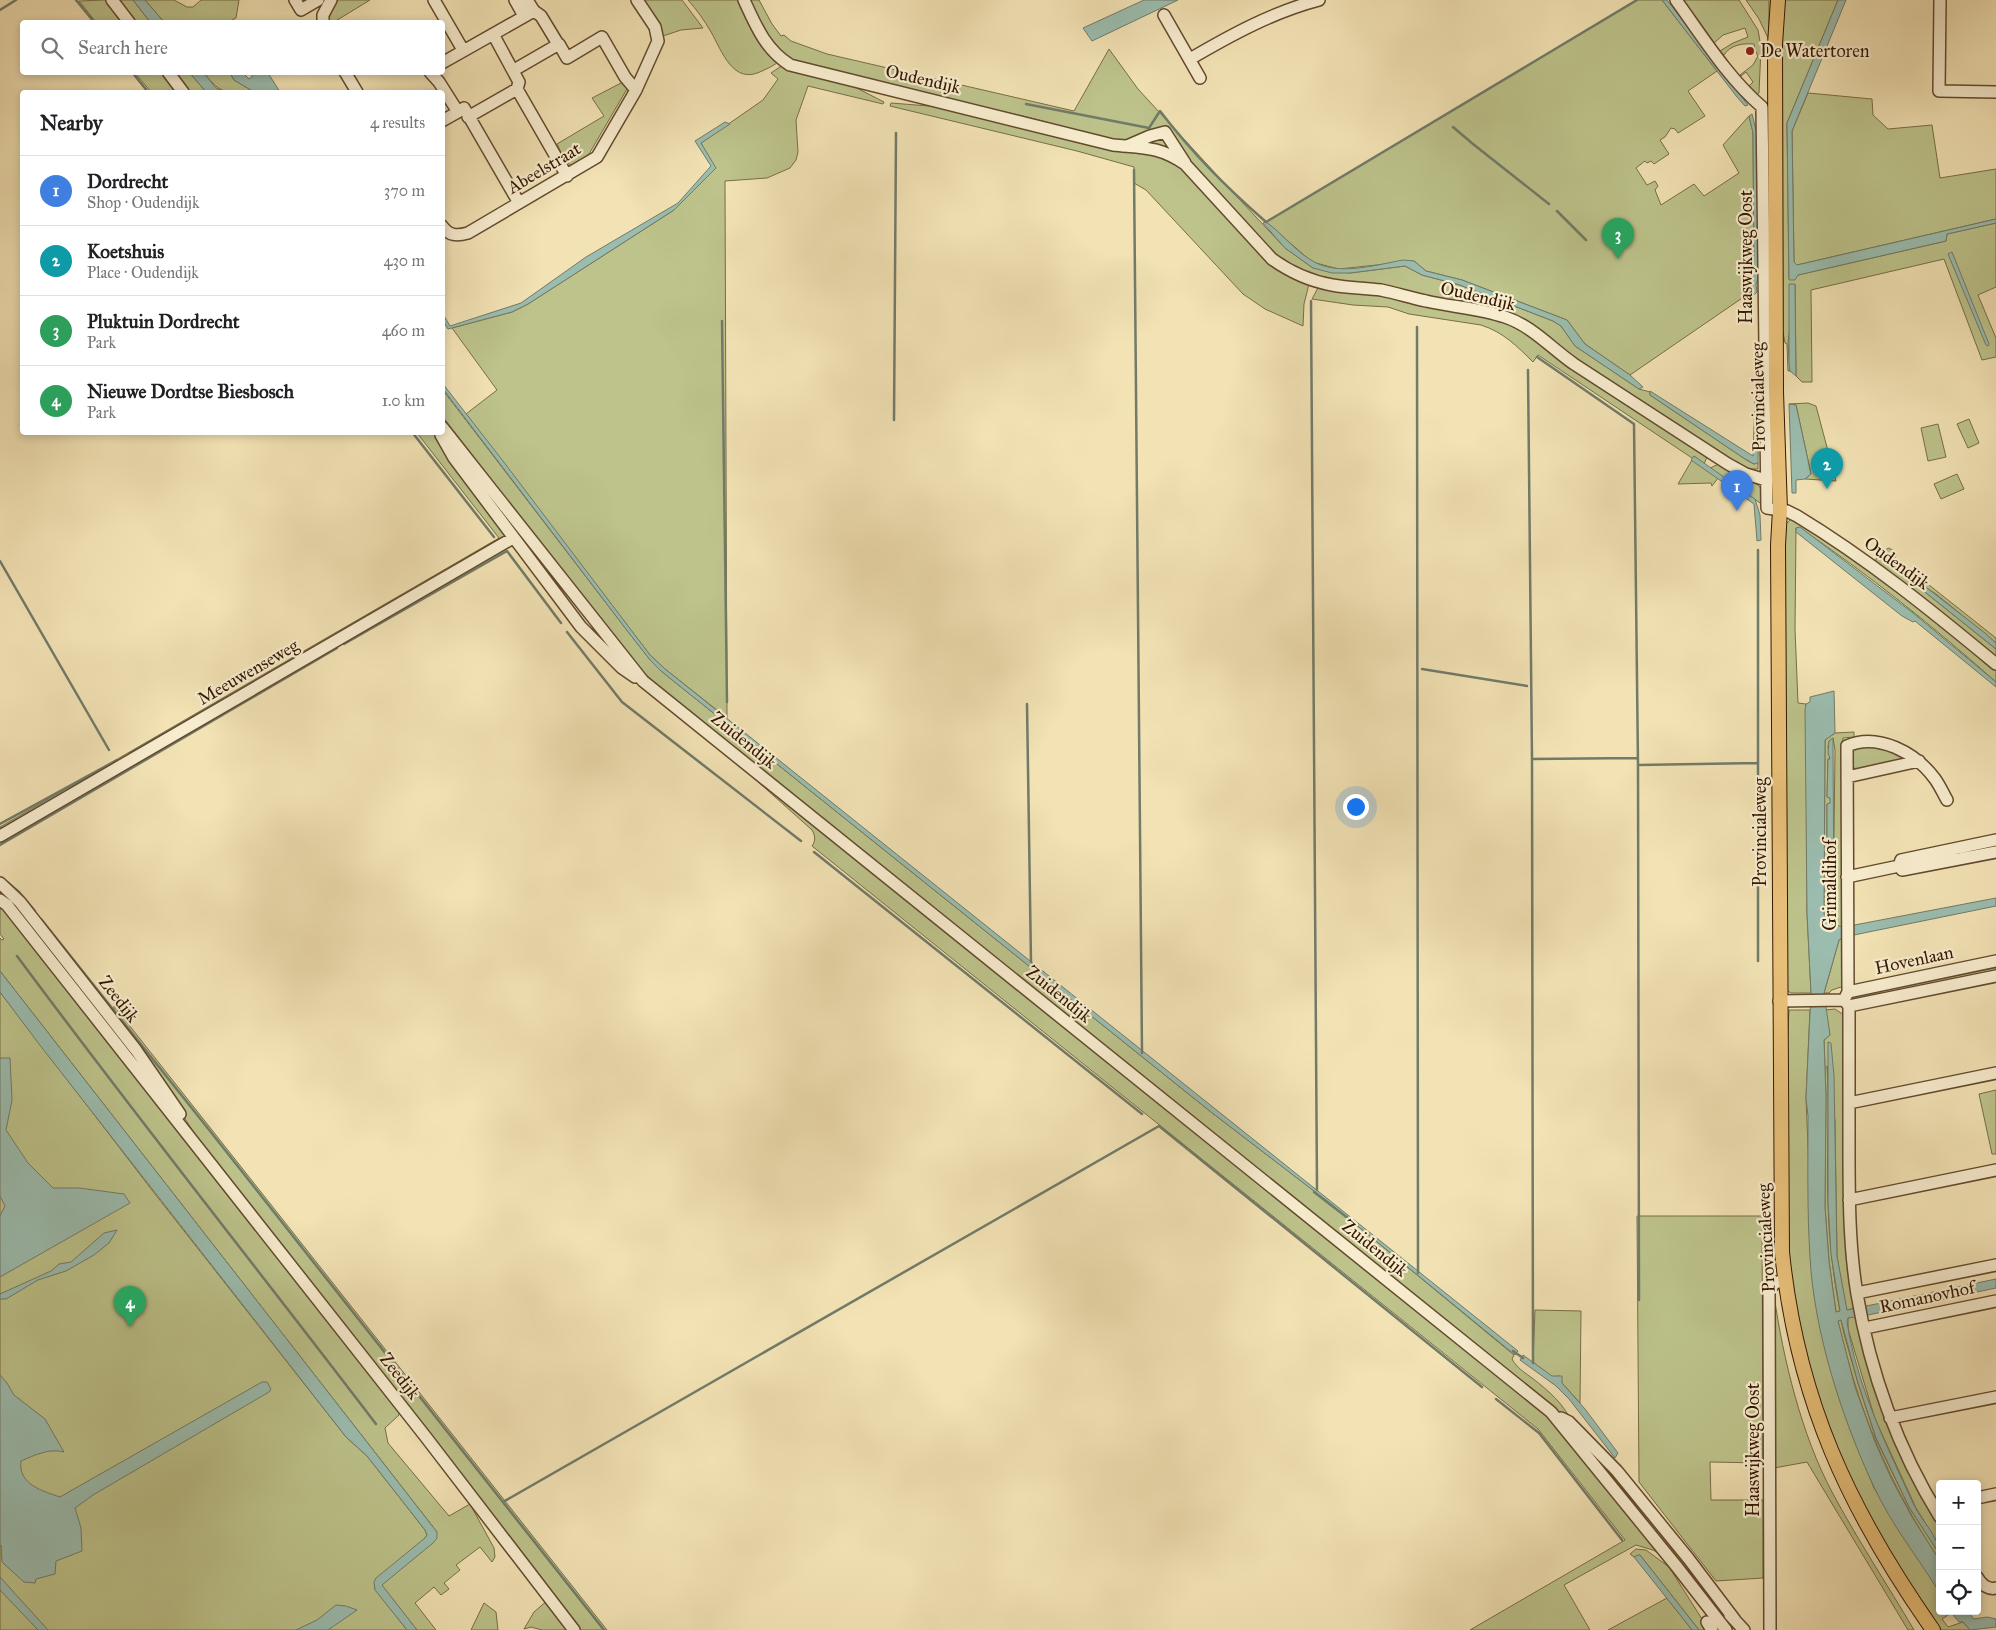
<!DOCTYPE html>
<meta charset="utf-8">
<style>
body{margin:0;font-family:"IM FELL Great Primer",serif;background:#f2f2f2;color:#202124}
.controls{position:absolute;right:15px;bottom:15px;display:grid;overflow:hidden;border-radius:5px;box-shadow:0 2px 8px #0003}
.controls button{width:45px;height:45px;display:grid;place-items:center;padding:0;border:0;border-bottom:1px solid #e0e0e0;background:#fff;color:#202124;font:25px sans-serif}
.you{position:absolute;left:1355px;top:806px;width:18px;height:18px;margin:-12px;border:4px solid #fff;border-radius:50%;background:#1a73e8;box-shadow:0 0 0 8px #1a73e833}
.badge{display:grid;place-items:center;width:32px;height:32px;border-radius:50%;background:#7c3aed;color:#fff;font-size:16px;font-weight:700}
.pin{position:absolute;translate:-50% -41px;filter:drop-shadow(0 1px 2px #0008)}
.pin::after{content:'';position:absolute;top:26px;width:18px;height:15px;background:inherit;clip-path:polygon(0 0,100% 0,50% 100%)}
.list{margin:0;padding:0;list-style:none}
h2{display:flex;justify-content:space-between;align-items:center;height:65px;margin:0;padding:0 20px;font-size:21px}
h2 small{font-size:16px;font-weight:400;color:#757577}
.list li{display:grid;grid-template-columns:32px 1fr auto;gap:15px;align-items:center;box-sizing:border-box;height:70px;padding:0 20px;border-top:1px solid #e0e0e0}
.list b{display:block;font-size:19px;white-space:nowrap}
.list p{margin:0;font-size:16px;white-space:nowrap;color:#757577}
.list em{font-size:16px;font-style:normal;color:#757577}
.icon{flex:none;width:28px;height:28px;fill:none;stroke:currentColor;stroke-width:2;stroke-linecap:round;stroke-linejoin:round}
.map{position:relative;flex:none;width:1996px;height:1630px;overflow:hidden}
.search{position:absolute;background:#fff;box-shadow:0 2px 8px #0003;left:20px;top:20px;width:425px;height:55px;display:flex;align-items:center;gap:12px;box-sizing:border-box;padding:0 18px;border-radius:5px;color:#757577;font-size:19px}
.panel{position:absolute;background:#fff;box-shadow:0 2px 8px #0003;left:20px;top:90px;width:425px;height:345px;border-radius:5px}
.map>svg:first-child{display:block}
</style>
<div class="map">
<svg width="1996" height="1630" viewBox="0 0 1996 1630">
<rect width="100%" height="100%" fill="#f2e2b4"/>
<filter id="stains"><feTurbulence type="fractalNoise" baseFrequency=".004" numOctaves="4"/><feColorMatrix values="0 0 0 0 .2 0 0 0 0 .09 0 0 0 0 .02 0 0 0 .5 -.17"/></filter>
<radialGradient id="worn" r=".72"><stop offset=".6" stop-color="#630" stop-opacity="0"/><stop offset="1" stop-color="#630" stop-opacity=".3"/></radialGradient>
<path fill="#bdc38b" stroke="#786d46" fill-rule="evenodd" d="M105,0l18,22h-27l-17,-21z
M119,0h14l17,22h-14z
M145,0h29l13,7h6l8,-7h38l-3,18 -8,4h-64z
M337,0h33l-36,22h-7l2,-8z
M643,0h39l21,28 -22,2 -18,6 -10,-22z
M688,0h52l39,61c-5,5 -11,7 -17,10 -29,15 -40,-20 -51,-39 -7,-12 -14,-22 -23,-32z
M746,0h13l13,24 9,12 3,-1 7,6 36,13 247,57 35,-62 29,40 89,97 58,62 28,20 37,5 55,-7 17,9 38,10 93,36 8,5 14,20 64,43 11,3v3l98,66 6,3 4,-2v7h-13l-168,-107 -48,-38 -224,-48 -32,-21 -91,-97 -151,-40 -238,-55 -17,-15z
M1637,0h25l55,71 -29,20 17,25 -27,17 -3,-4 -4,-1 -6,9 -5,3 9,14 -15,10 -3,-3 -4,2 -2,-2 -9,7 11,17 8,-4 3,5 -3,4 6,15 33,-21 10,12 35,-23 -16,-28 26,-29 4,16 1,141 -3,19 -121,83 -45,-31 -18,-24 -105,-40 -36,-9 -12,-10 -75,8 -27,-7 -46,-40z
M1682,0h57l19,30 3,17 -2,46 -4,3 -7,-9 5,-5 -7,-10 -5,4 -1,-1 13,-10 5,-9 -3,-6 -1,-6c-11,-1 -24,1 -30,11l-4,-4 13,-8 15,-6 -3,-9 -22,7 -9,8z
M1746,0h23v40l-10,-21z
M1784,0h54l-51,123 2,156 9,-4 148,-34 1,-7 49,-11v64l-18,8 18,43v19l-14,3 -38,-101 -133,31 1,92h-10l-6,-6 -1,-91 -7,58 2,28h-2l-1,-27 -2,-1 -4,-21 -1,-268z
M783,65l60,16 41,21 -1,2 -75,-18 -12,34 2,32 -2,8 -6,8 -23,10 -42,3 2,537 -62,-49 -15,-14 -184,-241 31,-24 -45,-62 60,-16 16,-8 146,-94 41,-42 -14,-25 62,-43 15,-21 -7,-6z
M135,73h27l15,19h-26z
M175,73h15l16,19h-16z
M204,73h26l4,7 20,12c-28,0 -32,4 -50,-19z
M623,82l4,7 -38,65 -15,12c-10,-2 -13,-14 -17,-22l47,-28 -12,-18z
M1808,93l64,6 1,16 15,14 44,-4 8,53 56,-9v50l-199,46 -3,-3 -2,-131z
M891,103l63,5 201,45 27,15 38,40 89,76 -5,20 -1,22 -38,-17 -22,-15 -97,-104 -12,-7v-16l-57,-16 -187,-45z
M1319,286l65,8 117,25 15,6 190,129 1,3 -3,7 -10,-8 -2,2 -154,-103 -5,7c-16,-16 -30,-30 -52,-37l-72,-11 -21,-7 -35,-2 -41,-6z
M442,389l187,244 22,28 10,10 550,441 120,92 183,151 -2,4c5,9 12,13 20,19 17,13 32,26 41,46l-906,-729 -32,-31 -192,-247z
M1808,403l8,3 20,75 -31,-2 6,-5 -15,-69 -7,-1z
M1969,419l10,24 -11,5 -11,-24z
M1938,424l8,33 -18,4 -7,-33z
M417,433h20l67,95 2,10 -506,294v-5l499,-289z
M1692,460l26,18 -6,8 -1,-3 -33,1z
M1719,464l39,21 4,5 1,15 -53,-37z
M1957,474l7,15 -23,10 -7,-15z
M1791,519h5l140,99 60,50v14c-62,-55 -128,-108 -196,-154h-4l-1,101 3,74 8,1 1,209 4,80h-20l-5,-3 -2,-464z
M1889,548l8,5 -2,5 101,80v5l-60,-49 -46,-30 106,85v11l-121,-97c2,-9 5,-11 14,-15z
M1854,732v5l-11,1 1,189c-12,-1 -15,-3 -20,-13l1,-174 10,-7zM1833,738l2,12 -2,169 -4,-4 -2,-18 5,-3 -1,-10 -4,-1v-79l4,-1 -1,-5 -3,-1 1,-38h2l-2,-12 1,-6z
M1858,744l23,4 19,6 2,5 -46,11 -4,-5v-15z
M728,755l826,667 107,133 -8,-5 -17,-5 -72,40 26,45h-120l155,-90 -87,-111 -726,-583c4,-5 3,-11 0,-16z
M0,905l399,503v7l-14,13 3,15 61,73 21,-12 24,44 1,9 -3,5 -12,-15 -24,18 4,5 -16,13 5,6 -8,6 -7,-8 -19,16 21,27h-19l-36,-45 56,-53 -437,-561v-33l2,2 2,-1 -4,-5z
M1844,937v49l-12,4 -3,3h-5l15,-53z
M1996,965v8l-142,30 -2,-5 1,-4z
M0,992l155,202 191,243 21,19 58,74 2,5 -2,3 -51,49 33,43h-407z
M114,1006l493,624h-30l-370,-477 -48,-75 -45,-62z
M1835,1009l9,6v171l2,69 10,53 -9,2 -2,-4 -8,-50 -2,-136 -8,-54c3,46 -1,92 1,138 1,36 5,72 12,107l-4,1 -7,-51 -4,-54 1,-111 -2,-56 6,-5 -5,-25z
M1789,1010h21l-4,88 8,196 9,44 17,63 34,87 66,105v18h10l1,2 -9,6 6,8 15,-5 7,8h-36l-99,-173 -36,-121 -12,-91 -1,-179z
M1996,1090v64h-4l-13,-60z
M1637,1216h125l1,247 -53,-1 1,38h52v78l-47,3 -77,-99z
M1774,1295c9,64 28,141 58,197 25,47 55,92 82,138h-6l-101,-168 -33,6z
M1535,1310l46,1 -1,92 -18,-20 -2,-7 -8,1 -19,-15z
M1852,1316h6l70,189 12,19v23l-24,-39 -41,-89 -27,-90v-11z
M1841,1320l3,14 14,49 18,56 33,68 31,48v6c-52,-79 -81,-149 -102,-240z
M1636,1549l10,1 23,17 40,63h-10l-59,-75 -6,2 -4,-3z
M1667,1598l25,32h-84z
M548,1600l23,30h-29l-11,-3 -7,2 10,-17z
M484,1603l12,9 2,18h-27z"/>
<path fill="#9bbdaf" stroke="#717b69" d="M133,0h12l19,22h-14z
M1144,0h34l-86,41 -9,-13z
M1662,0h5l81,105 -3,1 -8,-9z
M1838,0h8l-54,131 2,131 3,3 199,-46v4l-49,11 -1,7 -148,34 -3,5h-6l-2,-157z
M190,73h14l12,15 8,4h-18z
M230,73h13l6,6 3,-2v-4h16l12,19h-26l-20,-12z
M1752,114l5,20 2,140 -3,11 1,7 -3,3 -3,-3 3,-19 -1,-140 -4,-17z
M725,122l5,2 -29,19 15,25 -42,42 -146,94 -16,8 -64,17 -5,-8v-7l7,12 71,-23 65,-46 92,-54 33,-37 -16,-25z
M1266,222c16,11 28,28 45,38 25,17 64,5 92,0l11,1 12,10 36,9 105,40 18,24 45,31 13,12 -4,2 -64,-43 -14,-20 -8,-5 -93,-36 -38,-10 -17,-9 -55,7h-18l-19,-5 -28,-20 -22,-25z
M1952,252l37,92 -1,2 -2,-1 -38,-91z
M1789,284h6l1,92 -6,-5 -1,-7z
M443,384l60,77 147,194 15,14 853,682 -3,4 -184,-151 -120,-92 -550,-441 -10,-10 -22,-28 -186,-244z
M1650,391l103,65 2,-58h4l-1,65 -4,1 -12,-7 -92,-62z
M1789,404l7,1 15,69 -6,5 -9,1v13h-4z
M1694,456l61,43 5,16 1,25 -4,1 -3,-37 -63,-44z
M1800,527l113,86 83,69v5l-81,-66 -2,1 -11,-6 -106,-84v-4z
M1892,561l93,72 11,10v6l-106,-85z
M1834,691l1,42 -10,7 -1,174 6,10 14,3 152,-29v8l-152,31 -5,3 -15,53 6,42 -6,5 2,56 -1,111 4,54 7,51 4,-1 -9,-57 -3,-51v-161l3,1 3,33 3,180 10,54 149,-31v9l-128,27 -20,3 -1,4c10,64 40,125 67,183 8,17 25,31 26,50l-31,-48 -33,-69 -18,-55 -17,-63 -3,1 17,66 20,55 17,38 20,37 28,44v32c-22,-35 -49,-69 -66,-106 -32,-68 -60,-155 -64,-230 -3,-47 -2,-94 -2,-141l-2,-18 5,-105 -4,-80 -2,-203 1,-6 4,-2v-5z
M1833,738l1,179 -2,2 -3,-4 -2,-18 1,-2 4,-1 -1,-10h-4v-80l3,-1v-5l-3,-1 1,-38h2l-2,-6 1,-12z
M0,971l437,561v6l-4,5 -51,42 35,45h-10l-32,-40 -1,-8 2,-4 49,-40 2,-3 -2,-5 -58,-74 -21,-19 -307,-393 -39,-52z
M0,1058h10l2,42 -6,30 22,33 25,25h26l45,6 6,9 -130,74v-61l5,-10 -5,-10z
M117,1230l-8,13 -15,12 -28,16 -28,9 -32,19h-6v-5l51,-23 8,-7 12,-2 33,-29z
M1523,1355l29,21h10v7l23,26 33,44 -3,5 -46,-59 -13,-13 -36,-26z
M0,1375l7,8 7,12 31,24 19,33c-15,-4 -29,3 -43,9 -3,24 22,30 39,36l202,-115h5l4,7 -2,3 -176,103 -18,13 6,20 1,23 -26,10 -1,13 -19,5 -1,4 -11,-1 -22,-20 -1,-17 -1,1z
M1638,1555h2l59,75h-7l-58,-73z
M0,1577l48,53h-10l-38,-40z
M336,1605l10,1 11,4 -29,20h-32l21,-10z
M1950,1611h17l7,8 13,-2 9,2v8l-26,3 -7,-8h-4z"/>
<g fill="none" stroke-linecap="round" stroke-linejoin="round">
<path stroke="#717b69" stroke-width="2.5" d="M76,0l18,22
M0,10l16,-10
M132,72l16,20
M1026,104l123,24 11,-17c33,43 65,75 106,111l371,-222
M1453,127l20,17 76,60
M1134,170l8,883
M1557,211l29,29
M1311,301l6,889
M722,321l5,381
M1417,327l1,946
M1537,357l97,67 4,341 1,535
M1528,370l4,389 1,604
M894,420l2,-287
M412,432l82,105
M0,561l109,189
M567,632l55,70 179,139
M344,644l163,-93 54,72
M1422,669l105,17
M1027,704l4,258
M130,753l162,-93
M1532,759l105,-1
M1638,765l120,-2
M0,824l117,-64
M0,845l337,-197
M814,852l328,262
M7,882l12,10 16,19
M41,919c189,236 376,474 563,711
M17,956c117,158 240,312 359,468
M1758,961v-411
M1314,1192l35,27
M1513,1351l10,7
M1496,1399l43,34 83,107
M503,1502l656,-376 323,261"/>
<defs>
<path id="minor" d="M112,0l17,22
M295,0l6,10 17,-10
M434,0l29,50
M515,0l9,16
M744,0c12,26 21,49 46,65l323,80c30,3 46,1 72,19l87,95c18,13 38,22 60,26 16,3 33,3 49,5 15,3 30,8 45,11 26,6 53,7 79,16 27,9 46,31 69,47l154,100 18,10 20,6
M1676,0c26,36 52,78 86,107l5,401 20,3 10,5c71,43 135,95 199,148
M1940,0l-1,91 57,1
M534,11l7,5 17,28
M1164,15l36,63
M323,22v-7l8,-15
M493,34l26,48 -2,7
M1190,59c41,-24 83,-47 129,-59
M442,63l92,-52 -7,-11
M514,70l45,-26 8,14 35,-21 23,40 11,13
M168,72l15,20
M345,72l12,20
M430,72l9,10 19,30 -16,9
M458,112l6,-4 55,95
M468,117l49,-28 50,87
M1127,146l23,-10 15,-4 20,31
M442,226c7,10 15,10 26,7l129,-76 39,-67 22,-49 -3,-14 -18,-27
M442,427l201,254 908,731 126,155 49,63
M441,435l13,23 127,169 41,41 13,9
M1847,777l72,-16
M0,836l513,-298
M1996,840l-95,20 -2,6 3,4 94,-18
M1847,877l52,-11
M0,883l20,19 116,148 44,64
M0,900l7,5 418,531 149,194
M1848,992l148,-31
M1779,1001l65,-1
M1849,1006c0,47 0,94 0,141 0,49 0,99 8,147 13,78 41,156 83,223
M1849,1006l-5,-6 4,-8 -1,-246c31,-14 69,7 88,33 5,7 8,14 12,21
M1849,1006l147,-30
M1849,1103l147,-30
M1849,1200l147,-30
M1857,1293l139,-28
M1865,1328l131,-27
M1561,1418l8,4 48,49 71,87 47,62
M1890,1418l106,-21
M1977,1498l19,-4
M1977,1577c4,7 11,13 19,11
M1730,1615l14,15
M1707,1622l5,8
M1770,1630l-1,-340 6,-7 9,-3"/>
<path id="major" d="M1778,0l-3,44 1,348 4,118 -2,35 4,707c15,148 67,258 151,378"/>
</defs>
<use href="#minor" stroke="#634a2e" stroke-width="14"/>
<use href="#major" stroke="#331701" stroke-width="16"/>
<use href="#minor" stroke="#f7ecce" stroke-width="11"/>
<use href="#major" stroke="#e9c17a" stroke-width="14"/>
</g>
<circle fill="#8f2418" stroke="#f7ecce" stroke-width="2" cx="1750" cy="51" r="5"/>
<g text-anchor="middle" stroke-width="4.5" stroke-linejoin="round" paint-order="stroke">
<g font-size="18" fill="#331701" stroke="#f7ecce" text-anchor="start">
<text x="1760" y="57">De Watertoren</text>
</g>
<g font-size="18" fill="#331701" stroke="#f7ecce">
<text transform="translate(923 79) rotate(13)" y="6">Oudendijk</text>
<text transform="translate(544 168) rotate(-31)" y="6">Abeelstraat</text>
<text transform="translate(1746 257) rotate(-90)" y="6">Haaswijkweg Oost</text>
<text transform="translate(1478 296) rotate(13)" y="6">Oudendijk</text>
<text transform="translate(1758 397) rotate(-91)" y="6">Provincialeweg</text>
<text transform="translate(1897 563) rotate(36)" y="6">Oudendijk</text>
<text transform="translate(248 672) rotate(-30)" y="6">Meeuwenseweg</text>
<text transform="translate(744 740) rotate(39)" y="6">Zuidendijk</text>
<text transform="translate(1760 832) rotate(-90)" y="6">Provincialeweg</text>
<text transform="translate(1830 885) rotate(-90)" y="6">Grimaldihof</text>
<text transform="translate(1914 960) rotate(-12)" y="6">Hovenlaan</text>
<text transform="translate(1059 994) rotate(39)" y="6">Zuidendijk</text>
<text transform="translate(119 999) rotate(52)" y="6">Zeedijk</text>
<text transform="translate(1766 1238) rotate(-93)" y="6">Provincialeweg</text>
<text transform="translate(1375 1248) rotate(39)" y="6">Zuidendijk</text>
<text transform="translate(1927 1297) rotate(-12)" y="6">Romanovhof</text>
<text transform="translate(400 1376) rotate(52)" y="6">Zeedijk</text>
<text transform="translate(1753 1450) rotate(-90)" y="6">Haaswijkweg Oost</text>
</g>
</g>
<rect width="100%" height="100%" filter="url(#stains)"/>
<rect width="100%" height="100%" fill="url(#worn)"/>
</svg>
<div class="controls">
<button>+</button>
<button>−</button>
<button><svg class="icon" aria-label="locate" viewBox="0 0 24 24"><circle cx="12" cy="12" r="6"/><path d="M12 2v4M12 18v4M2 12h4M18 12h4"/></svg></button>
</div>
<div class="you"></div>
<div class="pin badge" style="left:1737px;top:511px;background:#3f7fe0">1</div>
<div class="pin badge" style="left:1827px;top:489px;background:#0f9aa8">2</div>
<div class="pin badge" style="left:1618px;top:259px;background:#2e9e5b">3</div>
<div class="pin badge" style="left:130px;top:1327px;background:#2e9e5b">4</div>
<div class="search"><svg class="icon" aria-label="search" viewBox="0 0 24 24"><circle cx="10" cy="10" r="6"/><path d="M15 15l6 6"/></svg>Search here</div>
<section class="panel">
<h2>Nearby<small>4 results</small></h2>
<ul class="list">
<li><span class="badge" style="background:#3f7fe0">1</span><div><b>Dordrecht</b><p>Shop · Oudendijk</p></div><em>370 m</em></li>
<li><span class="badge" style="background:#0f9aa8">2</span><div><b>Koetshuis</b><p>Place · Oudendijk</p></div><em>430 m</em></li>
<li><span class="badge" style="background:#2e9e5b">3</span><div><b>Pluktuin Dordrecht</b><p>Park</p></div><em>460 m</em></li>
<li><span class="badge" style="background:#2e9e5b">4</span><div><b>Nieuwe Dordtse Biesbosch</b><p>Park</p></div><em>1.0 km</em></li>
</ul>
</section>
</div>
